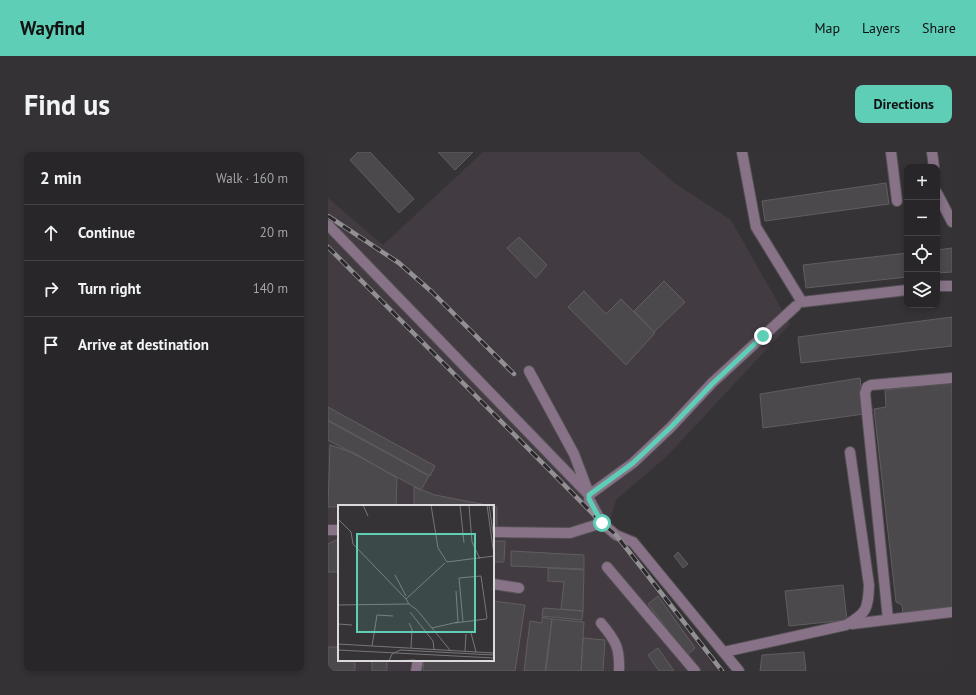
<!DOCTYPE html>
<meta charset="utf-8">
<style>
body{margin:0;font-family:"PT Sans",sans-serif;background:#343234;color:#f1f3f6}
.controls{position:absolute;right:12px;top:12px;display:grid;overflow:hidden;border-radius:8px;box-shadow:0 2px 6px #0003}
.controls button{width:36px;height:36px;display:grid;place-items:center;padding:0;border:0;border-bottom:1px solid #444345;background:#282628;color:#f1f3f6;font:20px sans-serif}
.stop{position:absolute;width:12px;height:12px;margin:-9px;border:3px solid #5eceb7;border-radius:50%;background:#fff}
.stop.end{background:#5eceb7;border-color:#fff;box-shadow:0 1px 4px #0008}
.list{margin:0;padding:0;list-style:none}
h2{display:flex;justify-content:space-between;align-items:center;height:52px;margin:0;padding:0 16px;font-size:17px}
h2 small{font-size:13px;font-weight:400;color:#a5a5a8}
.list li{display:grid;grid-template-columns:26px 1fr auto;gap:12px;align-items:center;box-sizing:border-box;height:56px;padding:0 16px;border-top:1px solid #444345}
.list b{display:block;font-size:15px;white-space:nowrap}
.list em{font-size:13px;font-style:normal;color:#a5a5a8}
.icon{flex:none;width:22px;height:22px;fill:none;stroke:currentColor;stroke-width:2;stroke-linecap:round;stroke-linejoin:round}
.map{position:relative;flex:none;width:624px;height:519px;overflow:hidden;border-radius:8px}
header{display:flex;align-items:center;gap:24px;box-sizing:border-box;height:56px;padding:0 20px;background:#5eceb7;color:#111}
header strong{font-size:19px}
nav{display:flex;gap:22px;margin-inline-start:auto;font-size:14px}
.intro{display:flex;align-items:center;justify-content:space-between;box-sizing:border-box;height:96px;padding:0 24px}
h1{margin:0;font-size:28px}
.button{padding:10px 18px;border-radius:8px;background:#5eceb7;color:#111;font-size:14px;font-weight:700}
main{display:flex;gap:24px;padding:0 24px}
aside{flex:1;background:#282628;border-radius:8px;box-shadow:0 2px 6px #0003}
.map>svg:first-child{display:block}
</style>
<header>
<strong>Wayfind</strong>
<nav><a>Map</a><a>Layers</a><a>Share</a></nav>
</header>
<div class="intro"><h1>Find us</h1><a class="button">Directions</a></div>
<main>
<aside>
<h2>2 min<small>Walk · 160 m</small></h2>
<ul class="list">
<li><svg class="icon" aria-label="ahead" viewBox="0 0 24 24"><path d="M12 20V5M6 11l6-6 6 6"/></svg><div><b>Continue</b></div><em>20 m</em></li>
<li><svg class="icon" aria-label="right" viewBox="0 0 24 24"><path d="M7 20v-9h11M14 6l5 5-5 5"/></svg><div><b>Turn right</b></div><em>140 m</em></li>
<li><svg class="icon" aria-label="arrive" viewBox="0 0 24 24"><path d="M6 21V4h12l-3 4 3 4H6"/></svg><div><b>Arrive at destination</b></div></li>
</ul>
</aside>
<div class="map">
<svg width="624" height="519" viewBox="0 0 624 519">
<rect width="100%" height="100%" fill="#363336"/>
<path fill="#433b42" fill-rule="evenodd" d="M155,0h156l34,30 58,38 59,104 -124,133 -50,43 -8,27 110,144h-390v-473l55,47zM11,354h154v154h-154z"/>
<path fill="#4c494c" stroke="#615d60" d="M30,0h12l44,47 -15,14 -49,-53z
M110,0h35l-18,18z
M558,31l3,21 -124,17 -3,-20z
M191,85l28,28 -11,13 -29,-30z
M624,96v24l-15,1v-23z
M579,101v24l-101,11 -3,-23z
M336,129l21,21 -31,30 -20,-21z
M256,139l22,23 15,-15 34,34 -29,32 -58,-58z
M624,165v29l-151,17 -3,-26z
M532,226l4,36 -101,14 -3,-34z
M624,231v225l-49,7 -1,-10 -6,-3 -22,-193 12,-2 -1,-17z
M0,255l107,59 -5,10 -102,-56z
M0,269l101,55 -8,14 -93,-50z
M2,293l24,8 43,25 -1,28 -68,1z
M86,335l21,8 57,11h-78z
M165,354l4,1v21h-4z
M8,388h3v32h-11v-28z
M165,389h12l-1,21h-11z
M183,399l73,4v14l-73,-3z
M350,400l10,12 -5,4 -9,-12z
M220,416l36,2 -1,41 -22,-2 3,-27 -16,-1z
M515,433l4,35 -58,6 -4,-35z
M330,444l37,52 -8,7 -39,-51z
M165,449l32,4 -10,66h-92l1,-11h69z
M215,456l40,3 -1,9 -40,-4z
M214,465l10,2 -7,52h-21l6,-50 12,2z
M224,467l32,3 -3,49h-35z
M255,486l22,2 -2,31h-22z
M0,495h11v13h16v11h-27z
M330,496l16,23h-15l-11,-16z
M476,500l2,19h-46l2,-16z
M44,508h15v11h-15z"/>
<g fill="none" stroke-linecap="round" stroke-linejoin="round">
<defs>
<path id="minor" d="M414,0l14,75 46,75 105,-12
M563,0l6,49
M604,0l2,15
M609,41l15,29
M0,73l261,270
M609,134h15
M201,219l45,83 14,37
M274,371l-13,-24v-4l44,-32 38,-36 41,-44 84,-77
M0,378h11
M165,380l77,1 32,-10 14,12 17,7 106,129
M279,415l88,104
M165,432l26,4
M560,467l-23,-226 2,-6 4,-2 81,-7
M273,471c15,18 19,25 18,48
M524,472l100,-12
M396,500l122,-27c21,-12 22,-16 23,-40l-19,-133
M88,519l2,-11"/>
</defs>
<use href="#minor" stroke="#545154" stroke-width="12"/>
<use href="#minor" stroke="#887287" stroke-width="10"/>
<defs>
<path id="rail" d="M0,64l71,47 33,29 82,82
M0,95l274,276 14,12 106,136"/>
</defs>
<use href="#rail" stroke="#939093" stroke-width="4.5"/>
<use href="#rail" stroke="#2c292c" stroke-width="3" stroke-dasharray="9" stroke-linecap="butt"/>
</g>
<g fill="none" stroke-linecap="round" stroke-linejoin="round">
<path stroke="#5eceb7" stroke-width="5" d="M274,371l-13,-24v-4l44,-32 38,-36 41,-43 51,-48"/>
</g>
<g transform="translate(10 353)">
<rect width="156" height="156" fill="#363336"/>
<path fill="none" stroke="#787678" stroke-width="1" d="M25,0l5,11M93,0l7,43 9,14 47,-6M122,0l4,38M131,0l3,37 8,17M149,0l7,50M151,0l5,34M154,0l2,12M0,14l13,13 2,12 53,55M57,70l11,21M71,99l-3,-5 39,-36M0,100l71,-1 8,6 33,40M72,107l23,29 1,9M71,118l3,6 -1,19M117,118l31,-4 1,-1 -6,-42 -22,2 4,44M0,119l14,1M94,123l26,-6 -2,-31M133,128l5,19M0,139l156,9M34,141l5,-31 16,1M0,145l156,8M127,146l1,-17M51,156l3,-7 8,-4 94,5M56,156l21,-1"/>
<path fill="#5eceb7" fill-opacity="0.15" stroke="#5eceb7" stroke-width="2" d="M19,29h118v98h-118z"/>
<rect width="156" height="156" fill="none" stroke="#dcdadc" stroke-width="2"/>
</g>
</svg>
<div class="controls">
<button>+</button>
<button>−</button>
<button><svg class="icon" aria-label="locate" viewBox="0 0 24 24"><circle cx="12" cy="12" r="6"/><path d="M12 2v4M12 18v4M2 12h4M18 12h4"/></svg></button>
<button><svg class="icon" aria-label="layers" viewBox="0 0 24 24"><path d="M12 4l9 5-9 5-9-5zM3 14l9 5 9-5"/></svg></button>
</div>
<div class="stop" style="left:274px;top:371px"></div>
<div class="stop end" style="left:435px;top:184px"></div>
</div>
</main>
